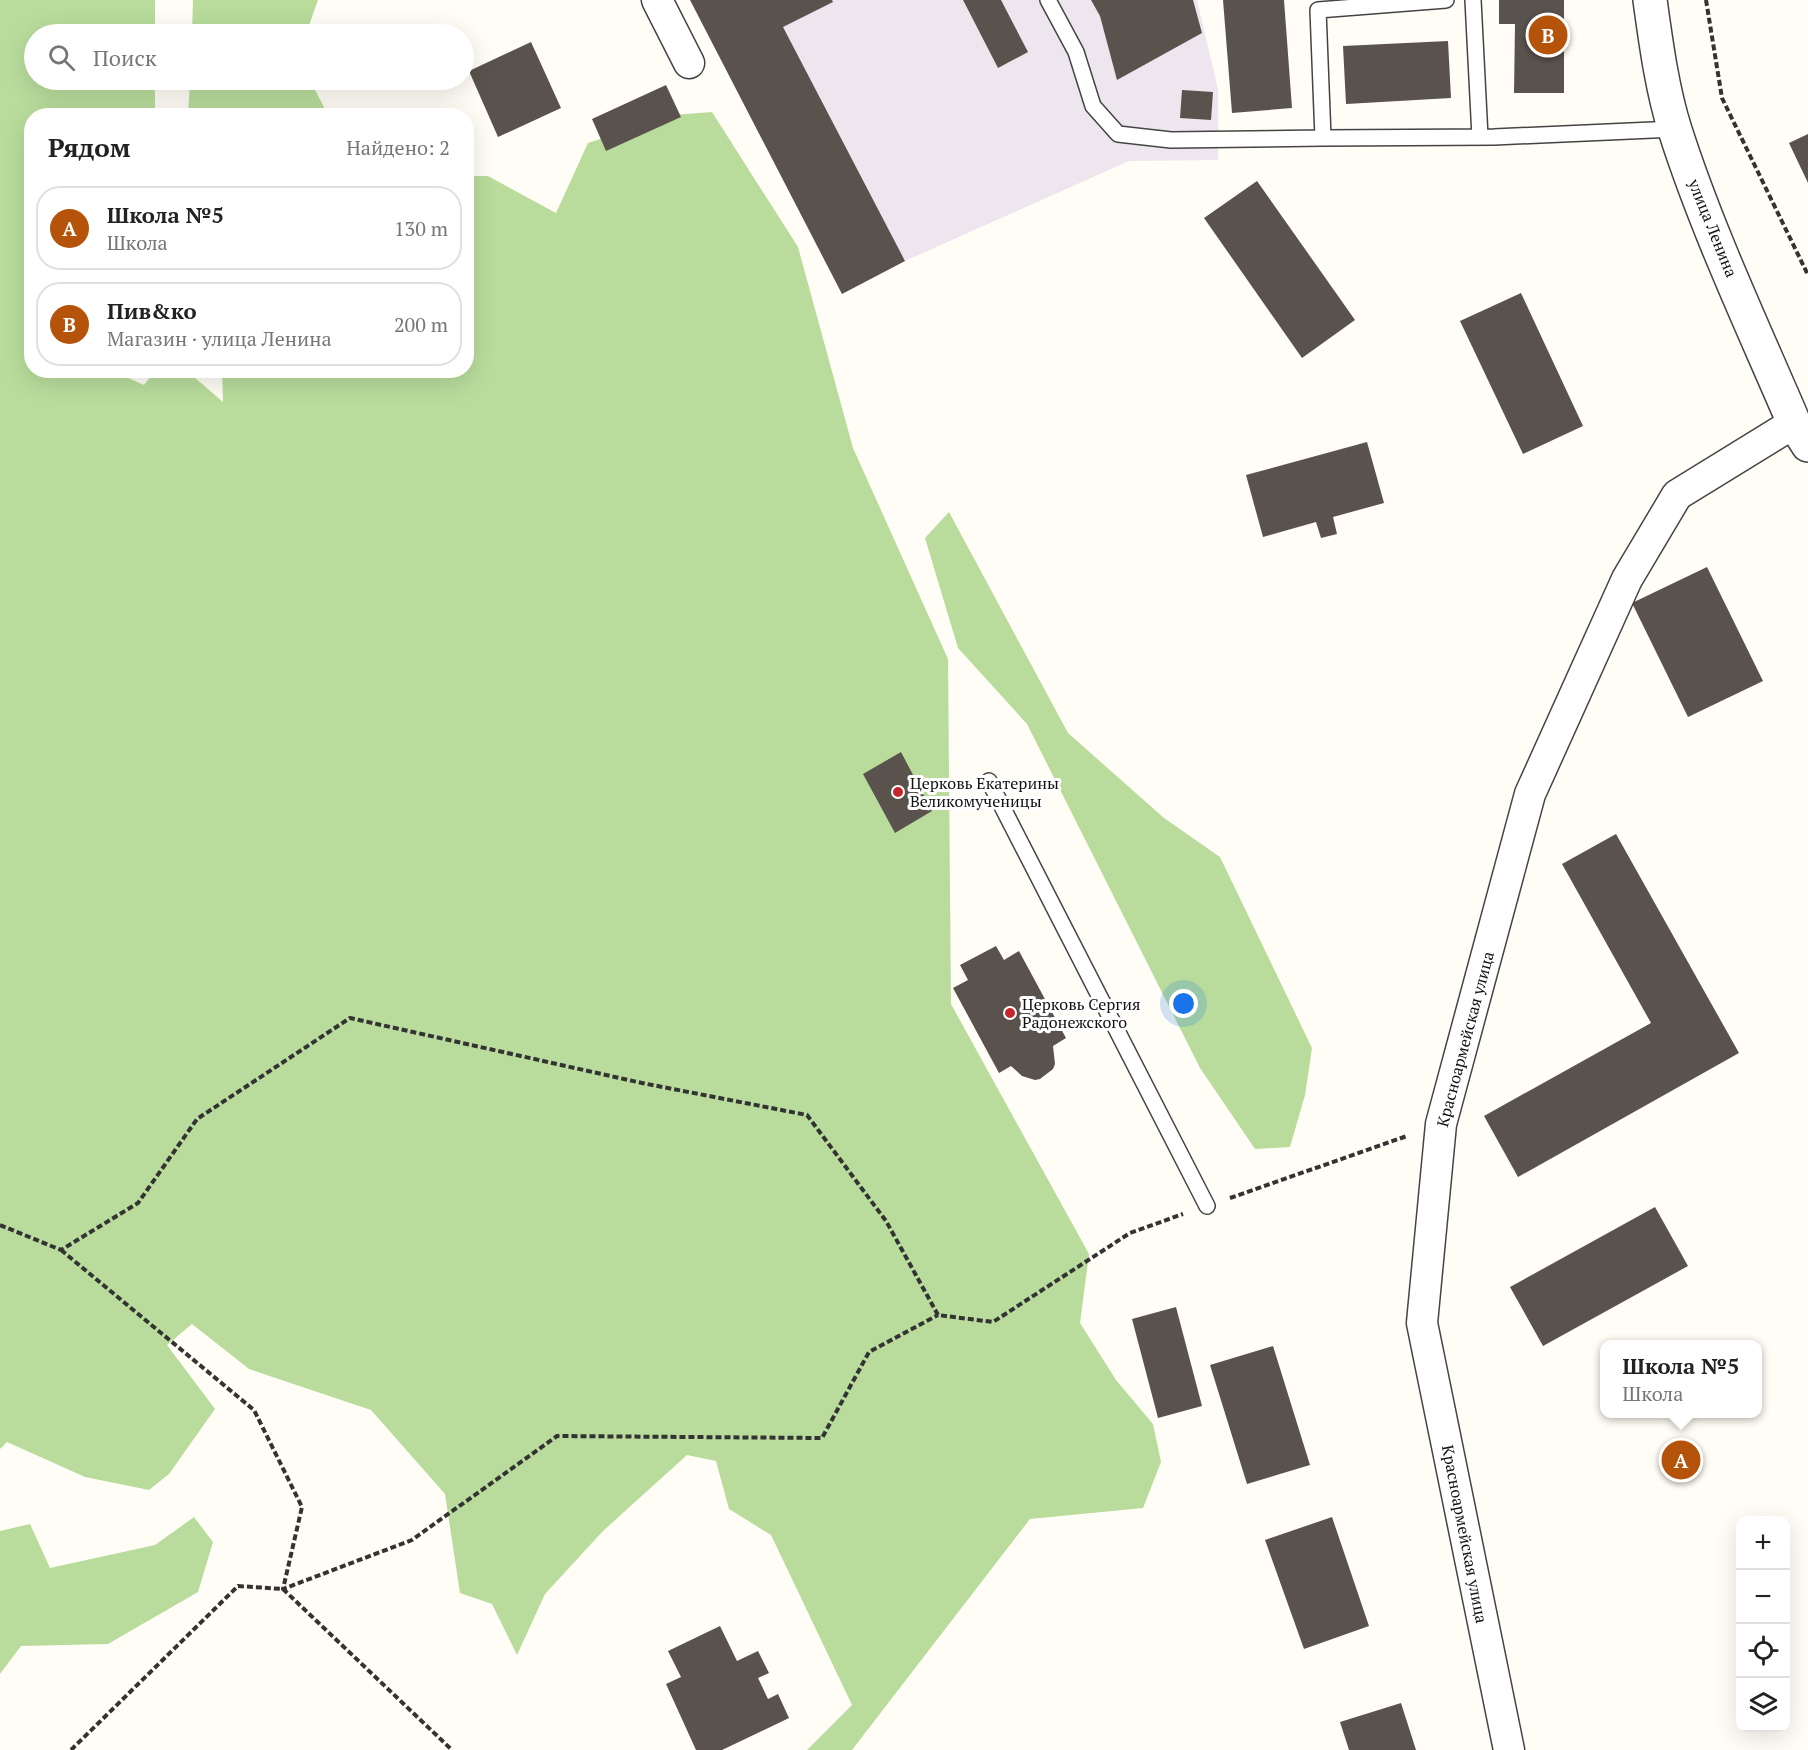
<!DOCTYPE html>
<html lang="ru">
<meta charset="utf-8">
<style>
body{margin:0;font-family:"PT Serif",serif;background:#f6f6f6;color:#222}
.controls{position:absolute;right:18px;bottom:18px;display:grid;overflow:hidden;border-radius:12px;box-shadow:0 6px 24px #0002}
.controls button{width:54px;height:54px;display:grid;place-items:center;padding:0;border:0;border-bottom:2px solid #e0e0e0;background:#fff;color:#222;font:30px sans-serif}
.you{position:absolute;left:1184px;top:1004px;width:21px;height:21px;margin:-15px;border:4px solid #fff;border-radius:50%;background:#1a73e8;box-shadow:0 0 0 9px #1a73e833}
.badge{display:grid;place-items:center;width:39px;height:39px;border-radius:50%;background:#b45309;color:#fff;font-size:20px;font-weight:700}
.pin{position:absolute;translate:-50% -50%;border:3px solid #fff;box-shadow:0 2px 6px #0006}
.popup{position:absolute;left:1600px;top:1340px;width:162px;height:78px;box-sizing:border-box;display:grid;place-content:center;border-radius:12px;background:#fff;filter:drop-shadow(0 2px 4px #0005);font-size:20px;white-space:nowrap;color:#767676}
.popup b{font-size:22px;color:#222}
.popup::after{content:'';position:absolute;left:50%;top:100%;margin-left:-12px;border:12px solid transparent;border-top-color:#fff}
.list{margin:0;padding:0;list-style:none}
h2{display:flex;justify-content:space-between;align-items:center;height:78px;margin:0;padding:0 24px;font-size:26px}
h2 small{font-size:20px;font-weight:400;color:#767676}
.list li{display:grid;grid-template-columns:39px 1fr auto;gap:18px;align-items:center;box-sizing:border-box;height:84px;margin:0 12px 12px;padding:0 12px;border:2px solid #e0e0e0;border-radius:24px}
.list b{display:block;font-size:22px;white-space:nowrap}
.list p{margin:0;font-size:20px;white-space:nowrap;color:#767676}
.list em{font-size:20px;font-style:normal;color:#767676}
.icon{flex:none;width:33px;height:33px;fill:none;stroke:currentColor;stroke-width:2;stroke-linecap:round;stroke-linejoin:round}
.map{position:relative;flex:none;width:1808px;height:1750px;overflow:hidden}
.search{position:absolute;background:#fff;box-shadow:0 6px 24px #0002;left:24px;top:24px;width:450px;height:66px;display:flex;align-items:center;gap:15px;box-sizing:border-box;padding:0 21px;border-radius:33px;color:#767676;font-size:22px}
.panel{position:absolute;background:#fff;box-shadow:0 6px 24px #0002;left:24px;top:108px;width:450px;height:270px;border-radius:24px}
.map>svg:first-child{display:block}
</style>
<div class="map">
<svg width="1808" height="1750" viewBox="0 0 1808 1750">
<rect width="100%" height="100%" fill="#fffdf5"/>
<path fill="#eee6ef" d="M703,0h494l21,89v71l-89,1 -224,100 -63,33 -149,-289z"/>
<path fill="#b9dc9c" d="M0,0h155v34h-121v46h121v35l-123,1v254l81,1 31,14 11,-14h32l36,31 -1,-31 244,-1 1,-194h21l68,37 32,-70 85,-28 39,-3 86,135 55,201 95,211 3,345 138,250 -9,69 36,57 37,44 8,38 -18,46 -113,11 -178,231h-45l45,-45 -81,-170 -42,-26 -13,-48 -29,-6 -84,76 -58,63 -28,61 -25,-51 -32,-11 -15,-99 -74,-84 -122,-41 -57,-45 -25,21 48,64 -46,65 -20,16 -64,-13 -78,-35 -7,7z
M193,0h125l-12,34h-114z
M190,80h120l18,35h-140z
M949,512l119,221 96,85 56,39 92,191 -7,47 -15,52 -35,2 -55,-81 -173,-344 -69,-76 -33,-110z
M194,1517l19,25 -15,50 -90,52 -87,2 -21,28v-143l30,-7 20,44 105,-23z"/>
<path fill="#5a524d" d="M690,0h142l1,2 -50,25 122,234 -63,33z
M963,0h38l27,52 -30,16z
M1091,0h102l9,33 -85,47 -17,-64z
M1223,0h61l8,108 -60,5z
M1499,0h65v93h-50l1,-69h-16z
M1448,41l3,57 -105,6 -3,-58z
M531,42l30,66 -63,29 -29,-66z
M666,85l15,32 -75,34 -14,-32z
M1182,90l31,2 -2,28 -31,-2z
M1808,134v49l-19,-40z
M1257,181l98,139 -53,38 -98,-140z
M1521,293l62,133 -60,28 -63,-133z
M1367,442l17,61 -51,14 4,17 -16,4 -5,-16 -53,15 -17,-62z
M1707,567l56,114 -75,36 -56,-114z
M901,752l31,59 -37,22 -32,-59z
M1616,834l123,219 -221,124 -34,-61 167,-93 -89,-159z
M996,946l8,14 15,-9 47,87 -13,8 2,18 -2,5 -13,10 -5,1 -13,-4 -11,-10 -12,7 -46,-85 15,-8 -8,-15z
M1655,1207l33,59 -145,80 -33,-59z
M1176,1307l26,99 -44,12 -26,-99z
M1273,1346l37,119 -63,19 -37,-119z
M1332,1517l37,109 -65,23 -39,-109z
M720,1626l17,35 21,-10 11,22 -11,5 10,21 10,-5 11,24 -67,32h-26l-30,-66 15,-7 -13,-26z
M1401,1703l15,47h-67l-9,-28z"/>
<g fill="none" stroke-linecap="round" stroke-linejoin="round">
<defs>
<path id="service" d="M1048,0l28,52 17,54 25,28 53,6 152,-2 171,-1 181,-8
M1473,0l7,137
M1323,138l-5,-128 128,-10
M989,781l218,425"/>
<path id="minor" d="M657,0l32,63
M1509,1750l-87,-427 19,-199 89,-330 97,-215 50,-84 117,-72"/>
<path id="tertiary" d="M1650,0c6,43 12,89 25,130 32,100 78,197 119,293l14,22"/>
</defs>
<use href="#service" stroke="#444" stroke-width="18"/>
<use href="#minor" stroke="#444" stroke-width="33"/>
<use href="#tertiary" stroke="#444" stroke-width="36"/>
<path stroke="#333" stroke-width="4" stroke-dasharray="6 3" stroke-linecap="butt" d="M1706,0l16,98 86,177
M1230,1198l177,-62
M0,1225l61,25 77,-47 59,-84 153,-101 292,65 165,32 79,106 52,94 55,7 137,-89 53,-19
M61,1250l193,160 48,97 -19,82 129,-49 145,-104 265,2 47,-86 69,-37
M71,1750l167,-164 45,3 169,161"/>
<use href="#service" stroke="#fff" stroke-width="15"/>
<use href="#minor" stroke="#fff" stroke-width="30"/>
<use href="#tertiary" stroke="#fff" stroke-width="33"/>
</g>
<g fill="#c4262e" stroke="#fff" stroke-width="2">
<circle cx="898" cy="792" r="6"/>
<circle cx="1010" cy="1013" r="6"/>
</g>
<g text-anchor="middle" stroke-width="6" stroke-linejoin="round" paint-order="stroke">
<g font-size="16" fill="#111" stroke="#fff">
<text transform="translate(1713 228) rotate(68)" y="6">улица Ленина</text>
<text transform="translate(1465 1039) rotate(-75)" y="6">Красноармейская улица</text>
<text transform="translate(1465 1534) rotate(79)" y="6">Красноармейская улица</text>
</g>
<g font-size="16" fill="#111" stroke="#fff" text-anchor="start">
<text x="910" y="789">Церковь Екатерины<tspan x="910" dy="18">Великомученицы</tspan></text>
<text x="1022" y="1010">Церковь Сергия<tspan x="1022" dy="18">Радонежского</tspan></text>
</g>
</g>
</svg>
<div class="controls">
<button>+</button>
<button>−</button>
<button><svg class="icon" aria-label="locate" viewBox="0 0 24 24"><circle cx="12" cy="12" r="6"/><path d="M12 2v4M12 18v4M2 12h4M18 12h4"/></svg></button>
<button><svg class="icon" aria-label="layers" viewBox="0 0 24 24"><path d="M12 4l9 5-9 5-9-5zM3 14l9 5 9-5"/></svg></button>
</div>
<div class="you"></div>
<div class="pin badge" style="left:1681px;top:1460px">A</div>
<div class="popup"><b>Школа №5</b>Школа</div>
<div class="pin badge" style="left:1548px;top:35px">B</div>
<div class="search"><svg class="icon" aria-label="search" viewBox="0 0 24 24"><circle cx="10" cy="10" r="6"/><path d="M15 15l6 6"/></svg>Поиск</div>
<section class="panel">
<h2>Рядом<small>Найдено: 2</small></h2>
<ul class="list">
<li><span class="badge">A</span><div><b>Школа №5</b><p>Школа</p></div><em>130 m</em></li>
<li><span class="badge">B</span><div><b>Пив&amp;ко</b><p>Магазин · улица Ленина</p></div><em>200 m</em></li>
</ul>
</section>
</div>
